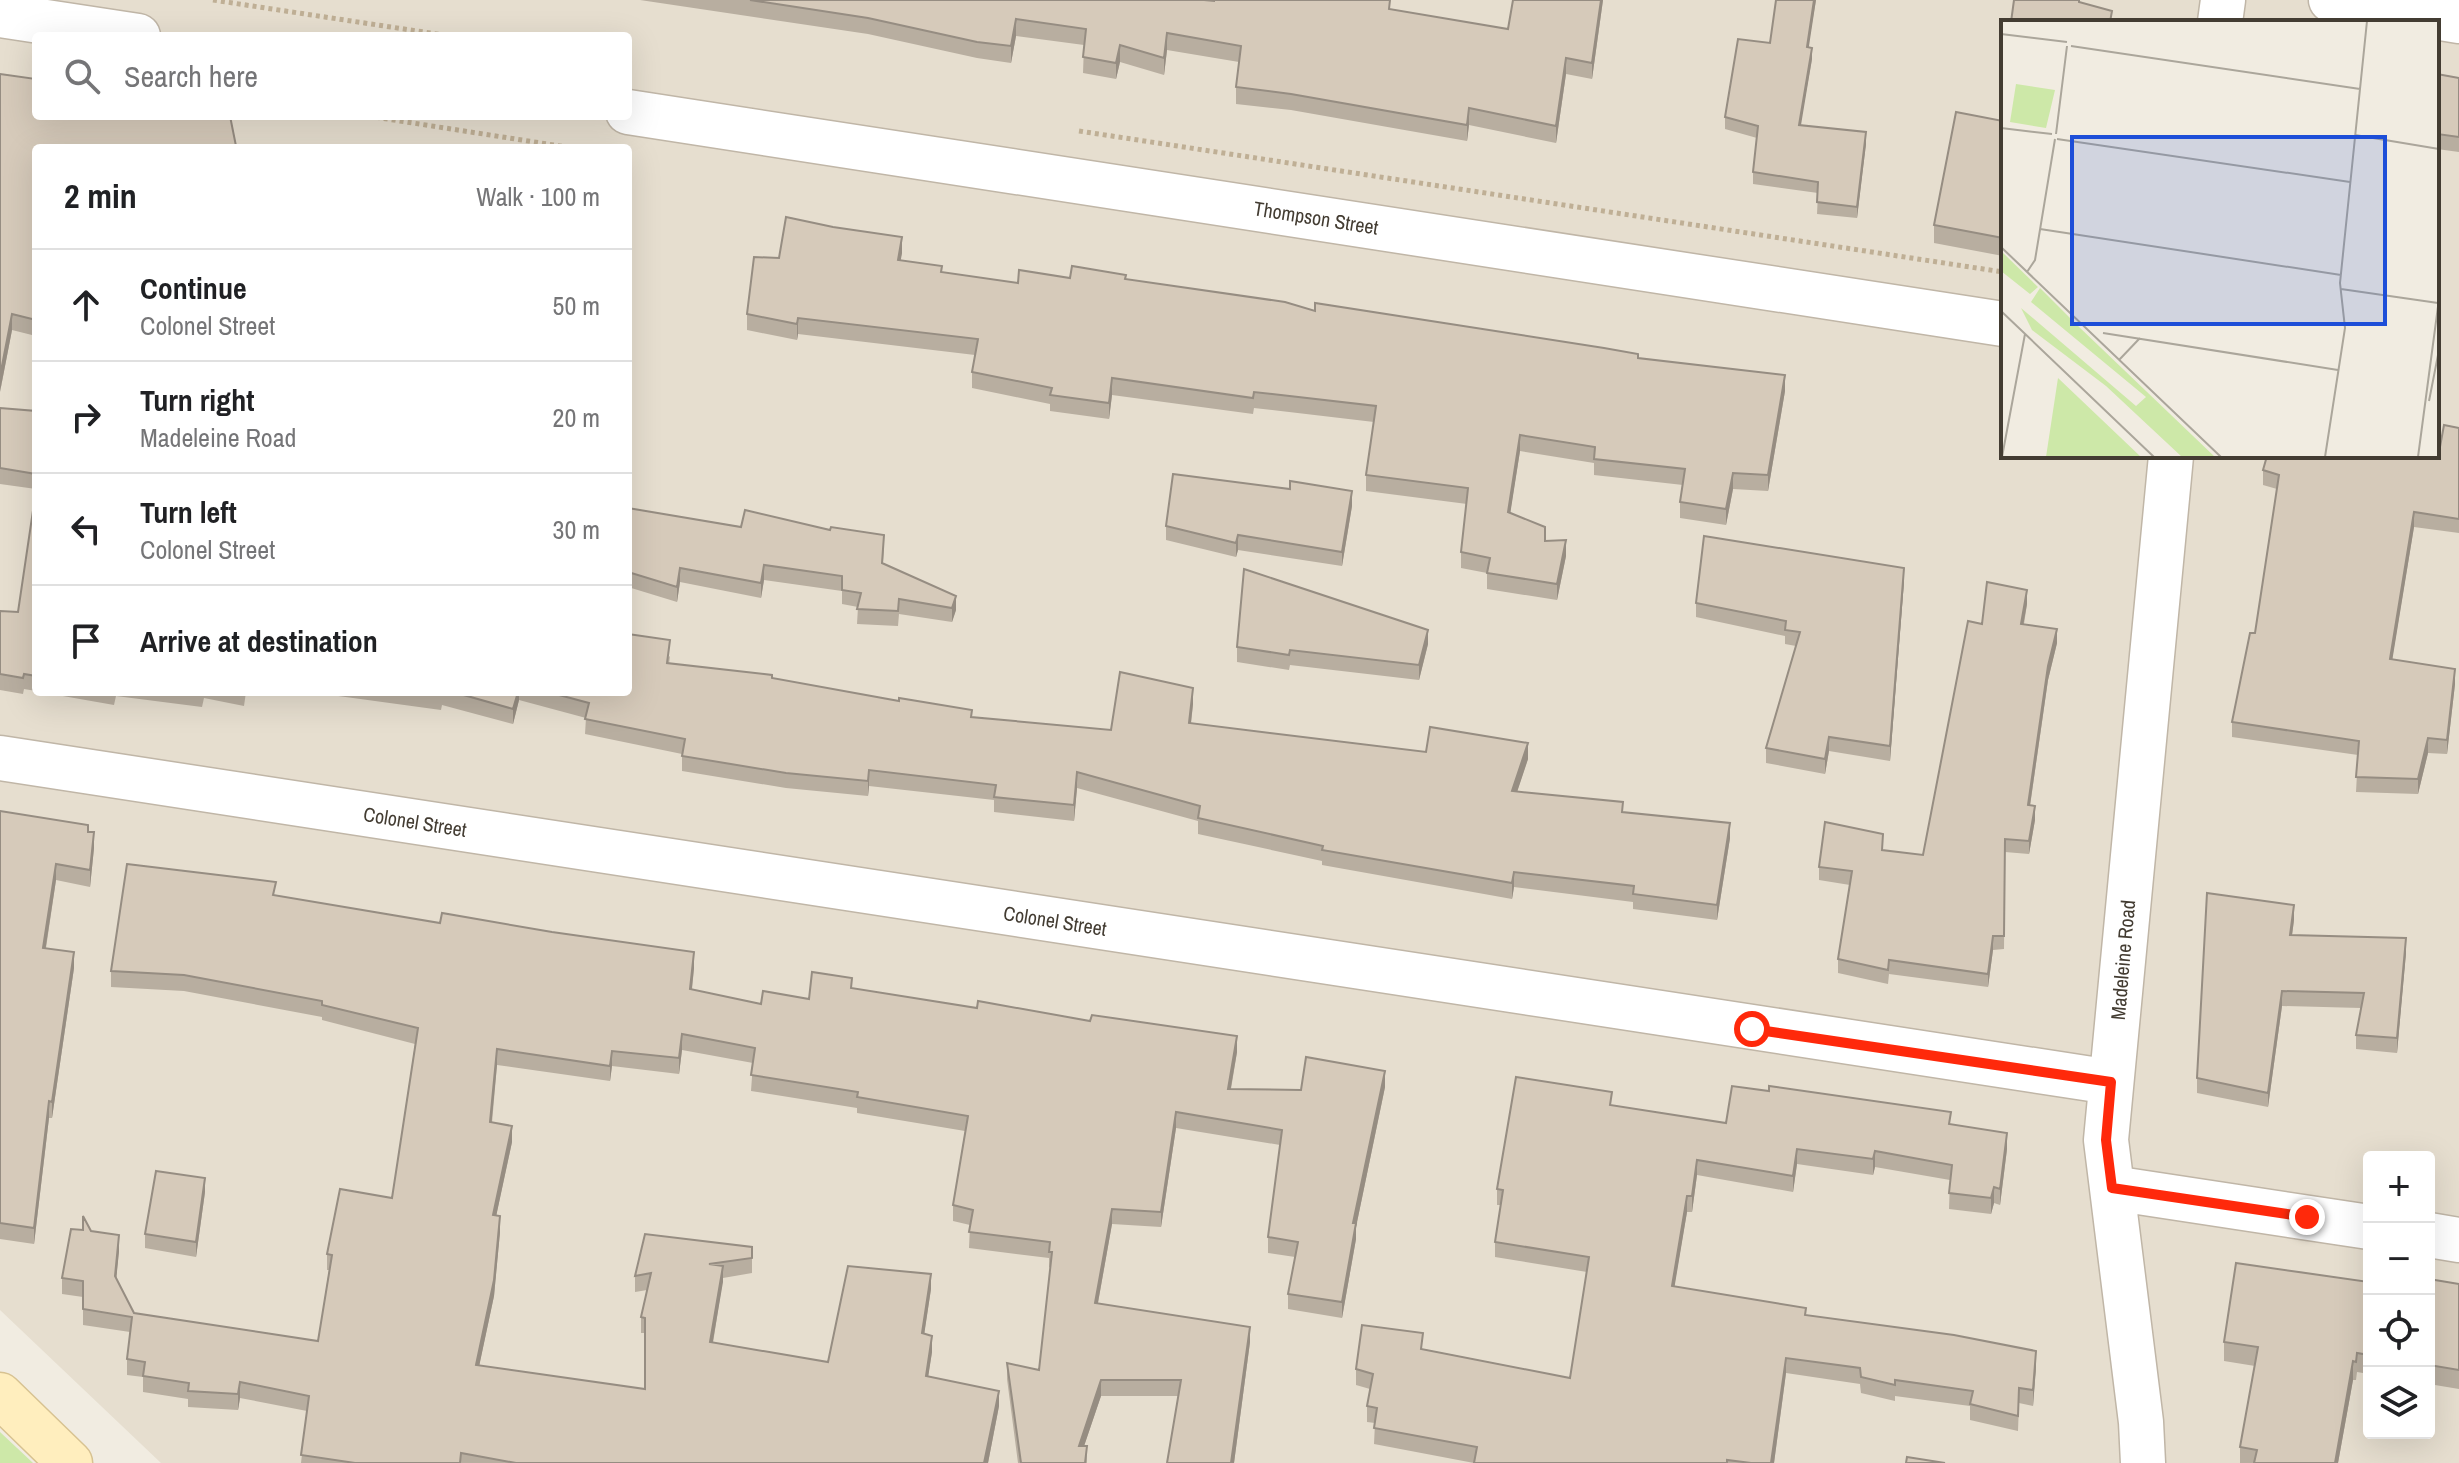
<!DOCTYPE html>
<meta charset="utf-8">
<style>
body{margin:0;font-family:"Archivo Narrow",sans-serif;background:#f6f6f6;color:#202124}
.controls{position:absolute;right:24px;bottom:24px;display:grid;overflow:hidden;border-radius:8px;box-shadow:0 8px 32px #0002}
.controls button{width:72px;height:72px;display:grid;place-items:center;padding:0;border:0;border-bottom:2px solid #e0e0e0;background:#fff;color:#202124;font:40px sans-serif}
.stop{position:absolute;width:24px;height:24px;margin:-18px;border:6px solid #ff290b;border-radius:50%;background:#fff}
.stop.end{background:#ff290b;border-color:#fff;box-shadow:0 2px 8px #0008}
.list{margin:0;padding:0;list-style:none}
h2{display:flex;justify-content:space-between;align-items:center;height:104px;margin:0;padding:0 32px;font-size:34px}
h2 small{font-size:26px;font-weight:400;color:#757577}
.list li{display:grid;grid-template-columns:52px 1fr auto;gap:24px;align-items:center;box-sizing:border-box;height:112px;padding:0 32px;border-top:2px solid #e0e0e0}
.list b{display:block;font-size:30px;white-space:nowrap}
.list p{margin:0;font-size:26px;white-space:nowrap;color:#757577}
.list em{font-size:26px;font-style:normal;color:#757577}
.icon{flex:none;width:44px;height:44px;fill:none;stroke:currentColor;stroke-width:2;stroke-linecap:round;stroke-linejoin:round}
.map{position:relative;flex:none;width:2459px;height:1463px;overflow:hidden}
.search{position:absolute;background:#fff;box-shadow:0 8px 32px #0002;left:32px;top:32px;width:600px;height:88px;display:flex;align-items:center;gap:20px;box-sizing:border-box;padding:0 28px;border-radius:8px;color:#757577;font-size:30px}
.panel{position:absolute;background:#fff;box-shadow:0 8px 32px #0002;left:32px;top:144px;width:600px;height:552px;border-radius:8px}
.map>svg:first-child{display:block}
</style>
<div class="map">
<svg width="2459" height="1463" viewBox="0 0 2459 1463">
<rect width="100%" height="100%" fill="#f1ece1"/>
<path fill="#e6decf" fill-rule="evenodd" d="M0,0h2459v1463h-2298l-161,-153zM2003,22h434v434h-434zM36,36h592v80h-592zM36,148h592v544h-592zM2369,1157h60v276h-60z"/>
<path fill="#cde8a8" d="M0,1432l33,31h-33z"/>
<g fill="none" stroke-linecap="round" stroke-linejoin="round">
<defs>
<path id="street" d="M2331,0l128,21
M0,15l138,21
M2220,22l3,-22
M628,112l1375,212
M0,758l2111,324
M2112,1188l257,39
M2429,1235l30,5
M2143,1463l-2,-41 -35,-282 65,-684"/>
<path id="secondary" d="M0,1395l70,68"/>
</defs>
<use href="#street" stroke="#c0b6a7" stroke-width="47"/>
<use href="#secondary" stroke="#d7c291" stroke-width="47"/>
<path stroke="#bfaf95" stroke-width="5" stroke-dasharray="4 4" stroke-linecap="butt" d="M213,0l237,36
M368,116l205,32
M1079,131l924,141"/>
<use href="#street" stroke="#fff" stroke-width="44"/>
<use href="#secondary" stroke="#ffeebe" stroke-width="44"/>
</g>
<path fill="#b8aea0" d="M640,0h564l187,9 117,20 5,-29h90l-11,79 -26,-5 -10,69 -87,-18 -2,16 -176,-31 -55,-6v-17l3,-25 -72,-12 -3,25 -44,-13 -4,17 -33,-6 1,-28 -68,-9 -5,27 -34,-5 -109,-24z
M1776,0h40l-8,47 4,12 -12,67 66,18 -9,74 -40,-4 1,-21 -65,-9v-12l4,-34 -32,-9v-12l45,-74z
M2437,74l22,4v74l-22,-3z
M2003,121v135l-69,-13v-18z
M36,148v188l-24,-6 -12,62z
M902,253l-2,7 42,12 76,11 52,-5 56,1 189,32 323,47 147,33 -17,100 -35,-2 -7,36 -46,-7v-16l3,-17 -89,-10v-12l-74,-12 -10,62 56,43 -9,44 -70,-11v-16l-26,-5v-16l6,-48 -101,-13v-16l8,-53 -120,-14 -1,6 -141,-19 -3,24 -59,-8v-7l-78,-16v-16l3,-17 -177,-21 -1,6 -50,-10v-16l32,-56z
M0,408l36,3v78l-36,-5z
M2459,428v105l-45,-6 -22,132 63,25 -8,70 -19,-1 -10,41 -62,-2 2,-37 -126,-18v-15l23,-89 22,-144 -14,-4v-15l177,-23z
M36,497v194l-12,-2 -1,5 -23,-4v-79l18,1z
M1352,506l-10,60 -104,-16 -2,7 -70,-17v-14z
M628,508l256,42 -1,13 73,47 -4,12 -53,-8 -1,12 -41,-2 1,-17 -16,-3v-13l-78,-11 -3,18 -81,-16 -3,20 -49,-15z
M1904,582l-14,179 -61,-10 -4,23 -59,-11v-15l30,-102 -11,-2v-8l-89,-19v-14z
M2027,604l-3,20 33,19 -9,37 -18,126 5,14 -6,34 -24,-2 -1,97 -11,1 -5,37 -99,-13 -1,10 -50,-11v-14l12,-74 -31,-5v-13l64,-17 40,5 59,-231z
M1428,644l-9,36 -129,-15 -1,5 -52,-8v-15z
M670,656l-1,8 103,14 200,39 139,13 82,-26 -2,20 235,28 102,7 -11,33 106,20 107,26 -13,82 -84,-11v-7l-119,-15 -2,12 -190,-34v-4l-124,-27v-13l-121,-33 -3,33 -80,-9v-12l-125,-14 -1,10 -82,-8 -104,-17v-17l-97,-20 1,-16 -67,-18 -6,24 -71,-19 -1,5 -132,-18h319z
M40,692h206l-2,14 -40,-8 -2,9 -86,-11 -2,9z
M0,811l88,21 6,16 -4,39 -34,-7 -10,68 28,20 -22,150h-3l-15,126 -34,-5z
M276,896l418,72 -2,22 69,14 48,-5 43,-11 385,64 -6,37 70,1 84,-3 -29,140v12l-14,79 -54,-9v-15l7,-37 -27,-4v-16l12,-92 -104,-17 -15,99 -49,-3 -14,79 152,39 -16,121h-67l11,-67h-77l-17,50h3v17h-69l-11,-84v-16l32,7 12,-102 -2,-1v-9l-80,-10 1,-23 -17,-4v-16l12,-74 -108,-18v-5l-106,-17 2,-28 -71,-13 -3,24 -67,-8 -2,15 -113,-16 -5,58 20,19 -16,74 4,16 -6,64 -15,70 166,23v-56h-4v-16l6,-27 -12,2v-16l117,-29v26l-29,5 -10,65 115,19 103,-73 -7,45 8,18 -4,24 71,30 -11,57h-687l6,-52 -67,-13 -2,12 -50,-3v-8l-45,-7v-15l-16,-2v-16l3,-27 -47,-7v-28l-21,-3v-16l29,-47 28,20 -3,28 18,34 184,28 11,-71h-2v-16l65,-56 23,-154 -93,-24v-3l-138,-26 -73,-4v-16z
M2294,920l-2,15 114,18 -9,100 -41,-4v-14l5,-27 -79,-2 -14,101 -71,-14v-15z
M1612,1105l114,18 225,1 56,25 -7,56 -6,-2 -3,11 -42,-5 1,-29 -75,-13 -2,8 -76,-11 -4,28 -96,-17 -5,37h-5l-13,75 362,80 -3,39 -14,-3 -1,28 -48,-11v-14l-75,-10v5l-34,-8 -1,-9 -74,-11 -12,90h-300l-100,-19 1,-21 -8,-1v-16l3,-17 -14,-4v-16l67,-20 147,29 17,-106 -92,-15v-15l6,-37h-4v-16z
M205,1192l-9,65 -51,-9v-14z
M2429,1279l30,5v105l-30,-5z
M2369,1282v92l-12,-2 -1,8h-3l-15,83h-98v-16l15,-81 -31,-5v-19z"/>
<path fill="#968d82" d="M1601,0h2l-11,79v-16z
M1814,0h2l-9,59v-12z
M1016,19v17l-5,27v-17z
M1167,33v17l-3,25v-17z
M1120,45v17l-4,17v-16z
M1812,48v11l-13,78v-12z
M1566,58v16l-10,69v-17z
M1469,108v17l-2,16v-16z
M1866,132v12l-9,74v-11z
M902,237v16l-4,23v-16z
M12,314v16l-12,62v-16z
M798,318v16l-1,6v-16z
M1785,375v16l-17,100v-16z
M1112,378v17l-3,24v-16z
M1520,435v16l-12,77v-16z
M1733,473v16l-7,36v-16z
M1352,491v15l-10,60v-14z
M2414,512v15l-24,147v-15z
M1238,535v15l-2,7v-14z
M1566,540v16l-9,44v-16z
M764,565v15l-3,18v-15z
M680,568v14l-3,20v-15z
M1904,568v14l-14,179v-15z
M2027,590v14l-6,33v-13z
M956,596v14l-4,12v-14z
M2057,629v14l-9,37 -20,139v-14l20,-139z
M1428,630v14l-9,36v-15z
M2455,669v15l-8,70v-14z
M1193,688v16l-4,35v-16z
M518,692h1v8l-6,24v-15z
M1829,737v14l-4,23v-15z
M2428,738v15l-10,41v-15z
M1528,743v16l-16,48v-16z
M869,770v16l-1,10v-15z
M1077,772v16l-3,33v-16z
M2035,806v14l-6,34v-13z
M1730,823v15l-13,82v-15z
M94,832v16l-4,39v-17z
M56,864v16l-13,85v-17z
M1514,872v15l-2,12v-16z
M2294,905v15l-4,30v-15z
M1993,936v14l-5,37v-13z
M2406,938v15l-9,100v-15z
M74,952v16l-22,150v-16z
M694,952v16l-4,37v-16z
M2282,991v15l-14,101v-14z
M682,1034v16l-3,24v-16z
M1237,1036v16l-9,52v-15z
M497,1049v16l-7,73v-16z
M612,1051v15l-2,15v-15z
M1385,1071v16l-29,140v12l-14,79v-16l11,-79z
M49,1101v17l-15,126v-16z
M1176,1112v16l-15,99v-15z
M512,1126v16l-19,89v-16z
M2007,1133v16l-7,56v-16z
M1797,1149v15l-4,28v-16z
M1875,1151v16l-2,8v-16z
M1697,1160v15l-5,37v-16z
M205,1178v14l-9,65v-15z
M1994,1187v16l-3,11v-16z
M1687,1196v16l-15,90v-16z
M1112,1209v15l-17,95v-16z
M500,1216v16l-6,64 -18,85v-16z
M119,1235v16l-4,41v-16z
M723,1266v16l-13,76v-16z
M931,1274v15l-9,60v-16z
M1250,1327v15l-16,121h-3z
M932,1336v16l-6,39v-15z
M2036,1351v16l-3,39v-16z
M1786,1358v15l-12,90h-3z
M2353,1361v19l-15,83h-3z
M1101,1380v16l-22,65v-15z
M240,1382v16l-2,12v-16z
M999,1391v15l-11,57h-4z"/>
<path fill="#d6caba" stroke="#968d82" stroke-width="2" d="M750,0h454l10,1v-1h176l-1,9 119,20 5,-29h88l-9,63 -26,-5 -10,68 -87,-18 -2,17 -176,-31 -55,-7 5,-41 -74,-13 -3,25 -44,-13 -4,18 -33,-6 3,-28 -70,-10 -5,27 -34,-4 -109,-24z
M1776,0h38l-7,47 5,1 -13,77 67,7 -9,75 -40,-5 1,-20 -65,-10 5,-46 -33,-9 13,-78 32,4z
M2014,0h65v2l33,9 -2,11h-99z
M0,74l36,5v37h194l6,30 33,1 -233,1v172l-24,-6 -12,62z
M2437,74l22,4v59l-22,-3z
M1956,112l47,9v117l-69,-13z
M786,217l47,10 69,10 -4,23 44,6 -1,6 77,11 1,-13 51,8 2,-12 54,9 -1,4 160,23 30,9v-8l289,45 34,6v4l147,17 -17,100 -35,-2 -7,36 -46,-7 5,-33 -91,-10 1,-12 -75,-12 -12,77 37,15v14l21,-1 -9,44 -70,-11 3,-15 -29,-6 7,-64 -102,-13 10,-69 -122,-14 -1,6 -141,-20 -3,25 -59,-8 2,-7 -80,-16 6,-33 -180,-21 -1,6 -50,-10 7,-57 25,1z
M0,408l36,3v63l-36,-6z
M2444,425l15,3v91l-45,-7 -24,147 65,10 -8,71 -19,-2 -10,41 -62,-2 3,-36 -127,-19 18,-89h5l24,-158 -16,-5 4,-14h170v-9h3z
M1173,474l117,15v-8l62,10 -10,61 -104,-17 -2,8 -70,-17z
M35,497h1v179l-12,-2 -1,4 -23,-4v-63l18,1z
M628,508l113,19 4,-17 85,20 1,-3 53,8 -2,28 74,33 -4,12 -53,-9 -1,12 -41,-2 4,-16 -19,-3v-14l-78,-11 -3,18 -81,-15 -3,19 -49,-15z
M1704,536l200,32 -14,178 -61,-9 -4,22 -59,-11 34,-116 -15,-2 1,-9 -90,-18z
M1244,569l184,61 -9,35 -129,-15 -1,5 -52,-8z
M1987,582l40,8 -6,34 36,5 -9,37 -20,139 7,1 -6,35 -24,-2 -1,97h-11l-5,38 -99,-14 -1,10 -50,-11 14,-88 -33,-4 6,-45 58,12 -1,16 41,5 45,-234 14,3z
M628,634l42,6 -3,23 105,12v3l127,23v-3l73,12 -1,7 140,13 9,-58 73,16 -4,35 237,29 4,-25 98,16 -16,48 111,11 -1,10 108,11 -13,82 -84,-11 1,-8 -120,-14 -2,11 -190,-33 1,-4 -125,-28 2,-12 -123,-34 -3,33 -80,-8 2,-12 -127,-15 -1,11 -82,-8 -104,-17 3,-17 -100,-20 4,-16 -41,-11h80z
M423,692h18v2z
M453,692h65l-5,17z
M0,811l88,14v7h6l-4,38 -34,-6 -13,84 31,4 -22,150 -3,-1 -15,127 -34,-5z
M127,864l149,18 -3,13 167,28 2,-10 110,19 142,20 -4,37 71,15 2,-13 46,8 3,-27 40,6 -1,10 126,20 1,-7 112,20 2,-6 145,21 -9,53 73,1 5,-33 79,14 -32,152h3l-14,79 -54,-8 10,-52 -30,-5 14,-107 -106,-18 -15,100 -49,-3 -17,94 155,24 -19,136h-64l14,-83h-80l-22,66h8l-2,17h-64l-14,-100 32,7 13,-118h-3l1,-10 -81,-10 4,-22 -20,-5 15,-89 -111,-19 1,-5 -107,-17 4,-27 -73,-14 -3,24 -67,-7 -2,15 -113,-17 -7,73 22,4 -19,89 7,1 -6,64 -18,85 169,24v-71l-4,-1 10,-44 -16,3 10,-42 107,13v11l-43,6 14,2 -13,76 118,20 20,-96 83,8 -9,59 10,3 -6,40 73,15 -15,72h-468l-55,-10 -1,10h-105l-54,-8 8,-59 -69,-14 -2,12 -50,-3 1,-8 -46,-7 2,-14 -18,-3 5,-42 -49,-8v-28l-21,-3 9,-49 12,1v-14l8,15 28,4 -4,41 19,37 184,28 14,-86 -5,-1 13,-65 52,9 26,-170 -96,-23v-4l-138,-26 -73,-4z
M2207,893l87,12 -4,30 116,3 -9,100 -41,-3 8,-42 -82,-2 -14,102 -71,-15z
M1516,1077l96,15 -2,13 116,18 6,-37 37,5v-5l182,26 -2,12 58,9 -7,56 -6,-2 -3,11 -42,-5 3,-28 -77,-14 -2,8 -76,-10 -4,27 -96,-16 -5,36h-5l-15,90 134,22 -1,7 149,20 82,16 -3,39 -14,-2 -1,28 -48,-12 3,-13 -78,-11v5l-34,-8 -1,-9 -74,-10 -15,105h-20l-24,-3v3h-253l3,-16 -103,-19 3,-20 -10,-2 6,-32 -17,-5 6,-44 61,8 -2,16 149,29 19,-121 -94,-15 8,-52 -6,-1z
M156,1171l49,7 -9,64 -51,-8z
M2236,1263l133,19v73l-12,-2 -1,9 -3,-1 -18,102h-81l3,-13 -17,-3 18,-100 -34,-5z
M2429,1279l30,5v86l-30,-5z
M1907,1457l38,6h-39z"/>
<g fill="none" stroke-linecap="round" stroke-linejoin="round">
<path stroke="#ff290b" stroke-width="10" d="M1752,1029l359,53 -5,58 6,48 195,29"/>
</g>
<g text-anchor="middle" stroke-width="8" stroke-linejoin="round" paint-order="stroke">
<g font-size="20" fill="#433c32" stroke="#fff">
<text transform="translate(1316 218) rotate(9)" y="7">Thompson Street</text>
<text transform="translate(415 822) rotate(9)" y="7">Colonel Street</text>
<text transform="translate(1055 921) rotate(9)" y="7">Colonel Street</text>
<text transform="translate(2123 960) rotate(-85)" y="7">Madeleine Road</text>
</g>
</g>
<g transform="translate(2001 20)">
<rect width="438" height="438" fill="#f1ece1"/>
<path d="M15,64l39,6 -9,38 -36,-6zM0,231l37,36 -8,7 -29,-23zM39,268l37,37 138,132h-33l-76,-71 -74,-56 -11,-22 115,98 10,-9 -115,-95zM57,358l83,79h-95z" fill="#cde8a8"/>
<path fill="none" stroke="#aba69b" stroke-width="2" d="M0,14l66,8M70,26l289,43M0,108l51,6M55,114l11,-88M354,115l84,14M56,119l293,43M39,209l301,46M0,227l220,210M26,252l8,-12 20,-121M340,269l97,14M0,291l153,146M102,313l235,37M118,340l21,-22M428,381l10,-51M1,437l23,-123M324,437l20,-129 -5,-45 27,-262M417,437l21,-158"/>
<path fill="#1d4ed8" fill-opacity="0.15" stroke="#1d4ed8" stroke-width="4" d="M71,117h313v187h-313z"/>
<rect width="438" height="438" fill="none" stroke="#433c32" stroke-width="4"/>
</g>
</svg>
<div class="controls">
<button>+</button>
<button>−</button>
<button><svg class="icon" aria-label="locate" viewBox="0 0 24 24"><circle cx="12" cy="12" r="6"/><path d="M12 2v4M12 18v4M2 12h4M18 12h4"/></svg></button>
<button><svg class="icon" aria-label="layers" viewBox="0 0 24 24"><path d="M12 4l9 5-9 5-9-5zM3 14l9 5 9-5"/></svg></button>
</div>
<div class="stop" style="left:1752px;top:1029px"></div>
<div class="stop end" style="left:2307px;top:1217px"></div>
<div class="search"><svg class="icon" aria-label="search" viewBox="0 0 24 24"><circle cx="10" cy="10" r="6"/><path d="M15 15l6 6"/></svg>Search here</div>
<section class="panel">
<h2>2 min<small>Walk · 100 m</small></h2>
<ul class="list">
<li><svg class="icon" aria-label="ahead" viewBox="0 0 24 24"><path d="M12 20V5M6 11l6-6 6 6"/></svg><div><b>Continue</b><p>Colonel Street</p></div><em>50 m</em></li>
<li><svg class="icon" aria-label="right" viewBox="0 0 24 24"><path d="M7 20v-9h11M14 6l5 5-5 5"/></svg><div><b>Turn right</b><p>Madeleine Road</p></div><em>20 m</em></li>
<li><svg class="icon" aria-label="left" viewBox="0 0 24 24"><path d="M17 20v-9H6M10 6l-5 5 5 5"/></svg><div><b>Turn left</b><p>Colonel Street</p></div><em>30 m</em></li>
<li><svg class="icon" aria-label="arrive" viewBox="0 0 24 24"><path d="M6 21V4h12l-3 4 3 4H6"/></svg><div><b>Arrive at destination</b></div></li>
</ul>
</section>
</div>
